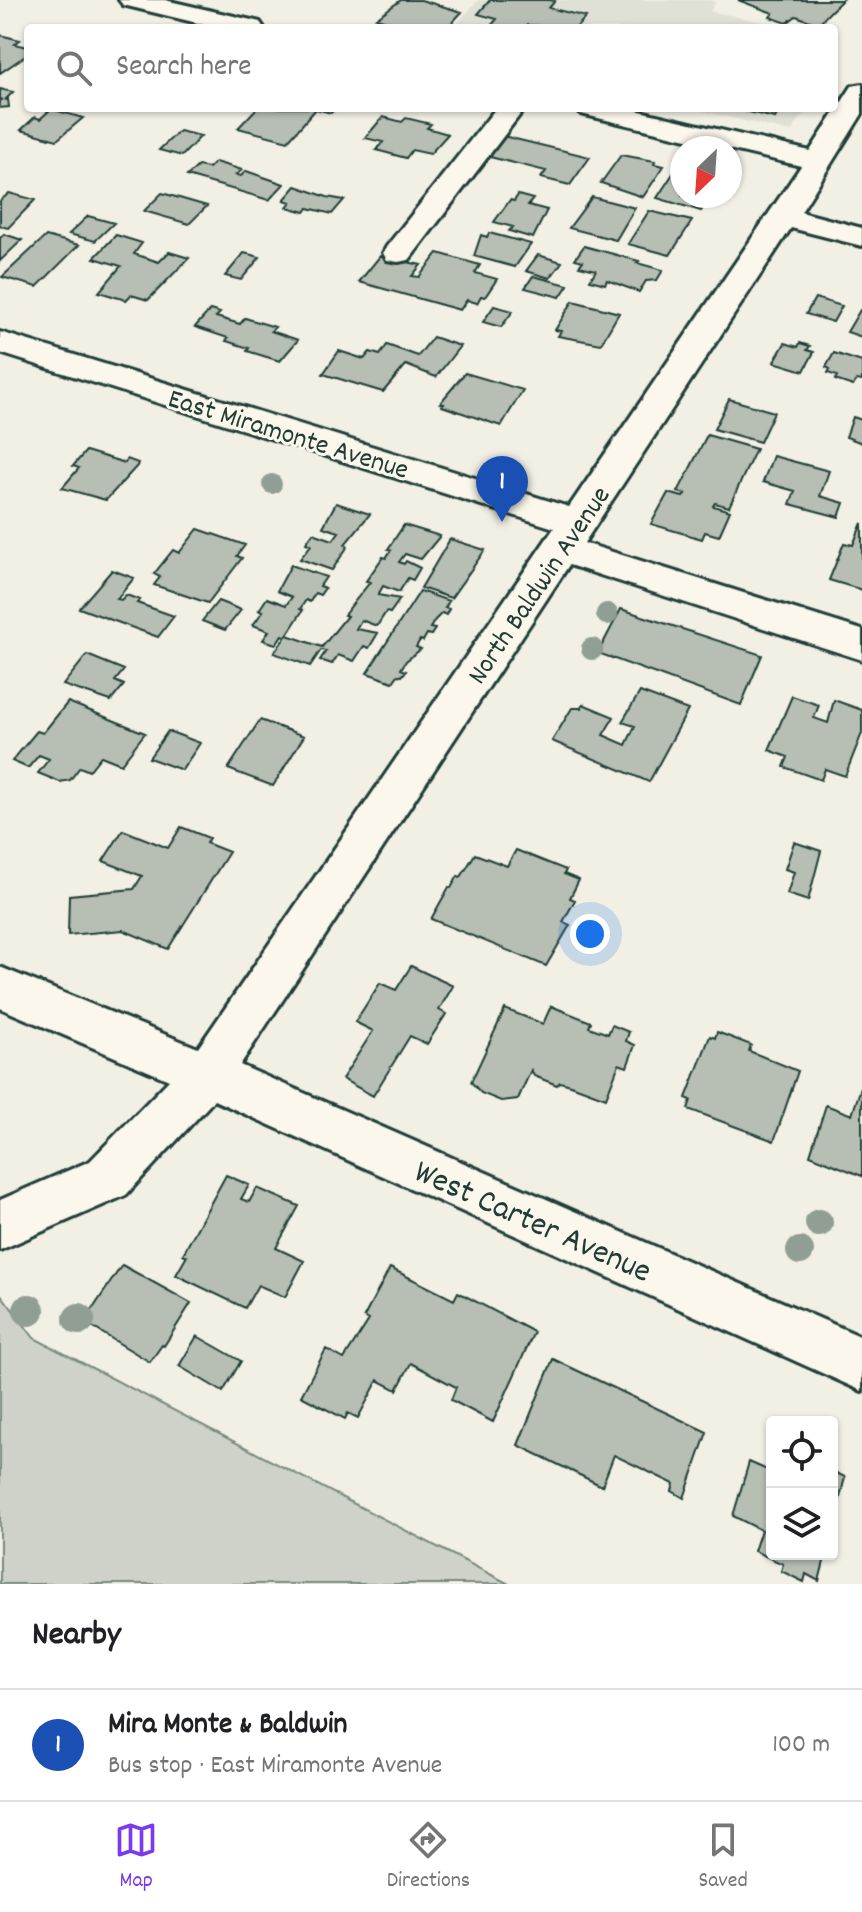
<!DOCTYPE html>
<meta charset="utf-8">
<style>
body{margin:0;font-family:Dekko,sans-serif;background:#f2f2f2;color:#202124}
.controls{position:absolute;right:24px;bottom:24px;display:grid;overflow:hidden;border-radius:8px;box-shadow:0 2px 6px #0004}
.controls button{width:72px;height:72px;display:grid;place-items:center;padding:0;border:0;border-bottom:2px solid #e0e0e0;background:#fff;color:#202124;font:40px sans-serif}
.compass{position:absolute;left:670px;top:136px;width:72px;height:72px;border-radius:50%;background:#fff;box-shadow:0 2px 6px #0004;rotate:205deg}
.you{position:absolute;left:590px;top:934px;width:28px;height:28px;margin:-20px;border:6px solid #fff;border-radius:50%;background:#1a73e8;box-shadow:0 0 0 12px #1a73e833}
.badge{display:grid;place-items:center;width:52px;height:52px;border-radius:50%;background:#7c3aed;color:#fff;font-size:26px;font-weight:700}
.pin{position:absolute;translate:-50% -66px;filter:drop-shadow(0 2px 4px #0008)}
.pin::after{content:'';position:absolute;top:42px;width:28px;height:24px;background:inherit;clip-path:polygon(0 0,100% 0,50% 100%)}
.list{margin:0;padding:0;list-style:none}
h2{display:flex;justify-content:space-between;align-items:center;height:104px;margin:0;padding:0 32px;font-size:34px}
h2 small{font-size:26px;font-weight:400;color:#757577}
.list li{display:grid;grid-template-columns:52px 1fr auto;gap:24px;align-items:center;box-sizing:border-box;height:112px;padding:0 32px;border-top:2px solid #e0e0e0}
.list b{display:block;font-size:30px;white-space:nowrap}
.list p{margin:0;font-size:26px;white-space:nowrap;color:#757577}
.list em{font-size:26px;font-style:normal;color:#757577}
.icon{flex:none;width:44px;height:44px;fill:none;stroke:currentColor;stroke-width:2;stroke-linecap:round;stroke-linejoin:round}
.map{position:relative;flex:none;width:862px;height:1584px;overflow:hidden}
.search{position:absolute;background:#fff;box-shadow:0 2px 6px #0004;left:24px;right:24px;top:24px;height:88px;display:flex;align-items:center;gap:20px;box-sizing:border-box;padding:0 28px;border-radius:8px;color:#757577;font-size:30px}
.sheet{height:216px;background:#fff}
nav{display:flex;justify-content:space-around;align-items:center;box-sizing:border-box;height:112px;border-top:2px solid #e0e0e0;background:#fff;font-size:22px;color:#757577}
nav a{display:grid;justify-items:center;gap:4px}
nav .on{color:#7c3aed}
.map>svg:first-child{display:block}
</style>
<div class="map">
<svg width="862" height="1584" viewBox="0 0 862 1584">
<rect width="100%" height="100%" fill="#f2f0e5"/>
<filter id="ink" filterUnits="userSpaceOnUse"><feTurbulence type="fractalNoise" baseFrequency=".0125" numOctaves="2"/><feDisplacementMap in="SourceGraphic" scale="16" xChannelSelector="R" yChannelSelector="G"/><feConvolveMatrix kernelMatrix="1 2 1 2 8 2 1 2 1" color-interpolation-filters="sRGB"/></filter>
<g filter="url(#ink)">
<path fill="#e0e1d6" d="M478,0h232l6,2 -6,9 81,17h-338z
M690,108h118l-17,24z"/>
<path fill="#cfd2c8" stroke="#77887e" stroke-width="2" d="M0,1293l34,45 475,246h-509z"/>
<path fill="#b7beb3" stroke="#1f3d34" stroke-width="2" d="M401,0h20l41,12 -15,16 -30,-3 -2,3 -39,-10z
M490,0h59l6,1 -6,7 37,9 -10,11 -49,-3 -2,3h-36l8,-9 -19,-5z
M738,0h104l-24,24 -22,-8 -9,7 -17,-6 3,-4z
M0,35l20,5 -5,4 13,3v7l-28,19z
M0,89l13,3 -8,8 3,-1 1,8 -9,1v-8h3l-3,-1z
M257,108h79l-5,5 -15,-4 -28,32 -50,-13z
M731,108h50l-6,10z
M51,109l32,9 -26,22 -36,-10 14,-13 5,2z
M383,117l19,5 4,-4 25,6 -4,4 21,6 -18,20 -18,-4 -6,8 -30,-8 7,-8 -18,-4z
M179,131l22,5 -19,20 -23,-6z
M503,136l87,21 -20,28 -29,-7 5,-7 -56,-14z
M621,155l34,6 -1,3 10,2 -21,31 -42,-14z
M215,162l27,8 -6,5 5,1 5,-5 38,13 -15,16 -82,-24 11,-10 11,2z
M676,169l6,1v26h37l-1,2 -7,-2 -10,15 -44,-13z
M296,186l31,11 17,3 -12,14 -24,-6 -3,4 -18,-5 4,-5 -7,-2z
M9,193l26,7 -27,28 -8,-2v-25z
M162,193l45,13 -18,18 -45,-13z
M518,195l15,4 -5,6 19,5 -14,28 -24,-7 4,-4 -19,-5 16,-22 4,1z
M592,197l43,11 -19,32 -47,-12z
M649,211l43,10 -22,34 -42,-11z
M88,216l26,7 -19,18 -26,-7z
M489,233l42,11 -16,23 -41,-11 7,-21 6,2z
M4,234l18,6 -22,21v-23z
M116,235l26,8 -8,11 25,8 10,-10 20,6 -41,42 -17,-5 -5,5 -27,-8 22,-26 -27,-8z
M46,236l33,9 -42,42 -35,-10z
M584,246l55,15 -2,2 26,7 -6,10 -11,1 -7,11 -32,-12 -2,4 -15,-4 6,-10 -17,-4 4,-5 -8,-2z
M244,253l16,4 -19,23 -16,-4z
M438,253l42,12 -5,8 22,6 -12,18 -4,-1 -4,7 -10,-3 -7,10 -101,-28 21,-26 41,9 -9,11 7,1z
M538,255l24,7 -12,16 -24,-7z
M533,276l35,9 -8,12 -35,-9z
M815,298l27,8 -9,16 -27,-8z
M573,301l46,12 -18,31 -43,-8 3,-5 -6,-1z
M494,306l19,5 -12,16 -18,-5z
M210,310l10,3 -4,4 24,7 5,-6 30,9 -4,4 27,9 -18,21 -33,-10 2,-3 -23,-7 2,-3 -33,-11z
M860,310l2,1v26l-15,-5z
M433,337l27,9 -24,31 -30,-12 -23,27 -60,-18 16,-23 25,8 6,-7 10,3 7,-10 31,11z
M785,343l13,4 2,-4 10,3 -3,4 7,2 -10,19 -30,-9z
M834,353l28,9v19l-5,-1 -4,6 -18,-6 2,-4 -9,-3 2,-4 -4,-2z
M465,373l58,17 -22,36 -59,-20 2,-2 -4,-1z
M729,399l45,13 -14,30 -46,-13z
M853,417l9,3v23l-16,-6z
M707,435l49,14 -27,58 -14,-4 -2,3 17,5 -11,25 -14,-4 -3,7 -51,-15 17,-31 15,4 2,-3 -7,-2z
M86,451l39,12 2,-4 11,4 -1,3 -31,34 -44,-12 17,-20 -6,-2z
M773,456l56,15 -9,25 24,7 -5,14 -49,-13 5,-13 -32,-9z
M336,503l34,11 -25,30 3,2 -16,24 -32,-11 11,-14 -5,-2 7,-10 20,7 6,-8 -16,-5z
M862,523v67l-33,-10 15,-37 9,2z
M404,525l36,11 -19,23 -16,-5 -6,8 5,2 2,-3 14,7 -7,12 -5,-2 -9,14 -16,-6 -5,9 22,4 -10,14 -4,-1 -9,14 -16,-6 -5,9 22,4 -9,15 -5,-2 -10,15 -16,-6 -6,9 -12,-4 6,-9 -5,-1 -11,16 -36,-13 12,-17 -4,-1 -6,9 -13,-4 6,-9 -16,-6 10,-14 -4,-1 8,-12 19,7 6,-8 -15,-6 14,-26 35,12 -6,9 5,2 -5,7 -5,-2 -5,9 -4,-2 -6,9 3,1 -16,25 35,12 25,-31 -3,-1 26,-33 -4,-1 17,-24 3,1 5,-8 -3,-1z
M198,529l47,16 -8,11 5,2 -34,45 -54,-18 6,-8 -6,-3 19,-24 6,3z
M450,539l35,11 -34,48 -30,-10z
M112,570l22,8 -17,21 4,1 5,-5 14,5 -3,3 37,13 -16,21 -79,-29z
M420,591l29,10 -4,7 4,1 -3,6 -4,-2 -7,7 -5,8 5,1 -4,6 -4,-1 -4,7 -3,-1 -4,7 5,2 -15,12 -5,8 5,2 -4,5 -4,-1 -5,7 -26,-9z
M218,601l23,9 -16,20 -23,-9z
M621,609l141,46 -21,50 -143,-52z
M87,655l37,15 -9,11 9,4 -13,16 -48,-16z
M640,692l48,18 -39,72 -97,-41 20,-33h9l2,-4 31,13 -11,18 23,10 9,-19 -13,-4z
M792,696l27,9 -5,13 14,5 6,-23 28,10v23l-17,43 -20,-7 -4,11 -37,-13 4,-10 -19,-7z
M68,702l77,31 -24,31 -20,-8 -12,15 -9,-4 -10,13 -10,2 -22,-9 11,-14 -10,-4 -11,13 -16,-7 25,-30 6,2z
M260,720l44,16 -31,50 -45,-17z
M168,731l32,12 -18,27 -33,-12z
M181,827l28,11 -3,5 23,9 -61,97 -45,-19 -55,5 1,-40 65,-6 8,-13 -39,-15 20,-31 45,18z
M794,842l27,9 -13,50 -21,-7 7,-22 -9,-3z
M516,850l50,20 -2,4 15,6 -9,18 5,2 -12,22 7,3 -24,41 -115,-47 18,-32 2,1 7,-12 3,1 14,-23 32,12z
M411,966l42,20 -14,24 7,4 -19,30 -17,-8 -37,60 -31,-17 31,-48 -18,-9 25,-39 16,7z
M551,1006l40,16 -2,5 19,7 4,-9 17,7 -3,9 9,4 -8,22 -8,-3 -13,34 -35,-13 -11,-3 -3,3 -23,-9 -3,-6 -13,29 -17,2 -20,-8 -10,-11 34,-73 38,15z
M717,1032l34,13 -2,6 49,20 -24,70 -86,-32 3,-9 -5,-2 24,-62 5,2z
M862,1084v92l-52,-21 16,-50 26,10z
M226,1175l23,10 -8,14 8,3 8,-14 42,18 -23,42 28,13 -19,36 -27,-12 -13,23 -69,-33 11,-19 -4,-2z
M122,1265l69,38 -27,43 -2,-1 -12,17 -66,-40z
M390,1268l64,32 4,-8 76,40 -41,90 -42,-22 5,-13 -45,-24 -14,27 -19,-10 -20,38 -10,-5 -3,6 -44,-23 25,-47 18,10 25,-39 -5,-3z
M197,1336l44,25 -18,31 -44,-26z
M553,1359l154,73 -23,66 -12,-7 2,-7 -60,-29 -12,31 -84,-41z
M749,1462l23,10v82h54l-7,27 -13,-7 -2,8 -23,-11 2,-7 -29,-13 7,-21 -28,-14z
M832,1471l13,6 -13,53z"/>
<g fill="none" stroke-linecap="round" stroke-linejoin="round">
<defs>
<path id="minor" d="M119,0h46l95,22 4,6h-46l-95,-23z
M862,84v30l-61,98 61,16v18l-71,-18 -207,315 278,87v30l-293,-95 -329,500 622,272v54l-648,-291 -88,95 -126,55v-50l90,-39 79,-81 -169,-72v-41l198,81 356,-520 -554,-175v-21l569,175 232,-341 -220,-52 -4,-6h50l183,43 42,-65z
M496,108h29l-116,152 -11,2 -11,-2 -4,-7 4,-7z"/>
</defs>
<use href="#minor" stroke="#1f3d34" stroke-width="6"/>
<use href="#minor" fill="#fbf7ec" fill-rule="evenodd"/>
</g>
<g fill="#919e94">
<circle cx="272" cy="484" r="10"/>
<circle cx="607" cy="614" r="11"/>
<circle cx="592" cy="649" r="11"/>
<circle cx="819" cy="1223" r="14"/>
<circle cx="800" cy="1251" r="14"/>
<circle cx="29" cy="1310" r="16"/>
<circle cx="79" cy="1319" r="16"/>
</g>
</g>
<g text-anchor="middle" stroke-width="6" stroke-linejoin="round" paint-order="stroke">
<g font-size="28" fill="#1f3d34" stroke="#fbf7ec">
<text transform="translate(289 432) rotate(17)" y="10">East Miramonte Avenue</text>
<text transform="translate(537 584) rotate(-56)" y="10">North Baldwin Avenue</text>
</g>
<g font-size="34" fill="#1f3d34" stroke="#fbf7ec">
<text transform="translate(534 1219) rotate(24)" y="12">West Carter Avenue</text>
</g>
</g>
</svg>
<div class="controls">
<button><svg class="icon" aria-label="locate" viewBox="0 0 24 24"><circle cx="12" cy="12" r="6"/><path d="M12 2v4M12 18v4M2 12h4M18 12h4"/></svg></button>
<button><svg class="icon" aria-label="layers" viewBox="0 0 24 24"><path d="M12 4l9 5-9 5-9-5zM3 14l9 5 9-5"/></svg></button>
</div>
<svg class="compass" viewBox="-18 -18 36 36"><path d="M0-13l5 13h-10z" fill="#e53935"/><path d="M0 13l5-13h-10z" fill="#757577"/></svg>
<div class="you"></div>
<div class="pin badge" style="left:502px;top:522px;background:#1a4fb4">1</div>
<div class="search"><svg class="icon" aria-label="search" viewBox="0 0 24 24"><circle cx="10" cy="10" r="6"/><path d="M15 15l6 6"/></svg>Search here</div>
</div>
<section class="sheet">
<h2>Nearby<small></small></h2>
<ul class="list">
<li><span class="badge" style="background:#1a4fb4">1</span><div><b>Mira Monte &amp; Baldwin</b><p>Bus stop · East Miramonte Avenue</p></div><em>100 m</em></li>
</ul>
</section>
<nav>
<a class="on"><svg class="icon" aria-label="map" viewBox="0 0 24 24"><path d="M3 6l6-2 6 2 6-2v14l-6 2-6-2-6 2zM9 4v14M15 6v14"/></svg>Map</a>
<a><svg class="icon" aria-label="directions" viewBox="0 0 24 24"><path d="M12 3l9 9-9 9-9-9zM9 14v-3h6M13 9l2 2-2 2"/></svg>Directions</a>
<a><svg class="icon" aria-label="saved" viewBox="0 0 24 24"><path d="M7 4h10v16l-5-4-5 4z"/></svg>Saved</a>
</nav>
